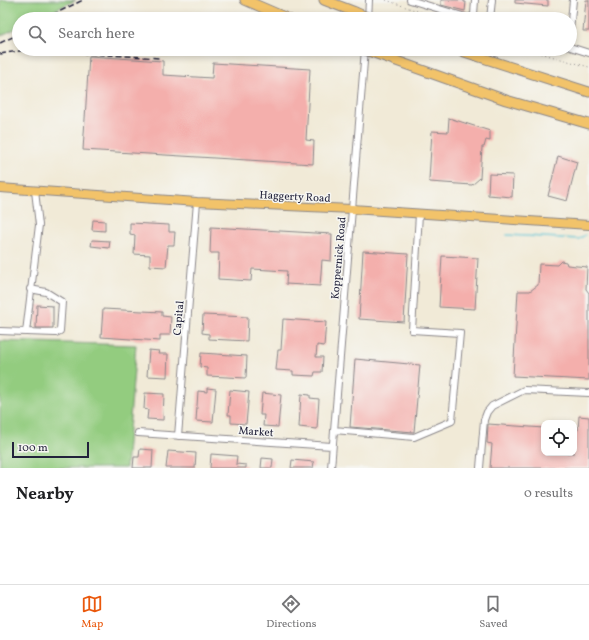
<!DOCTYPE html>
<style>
body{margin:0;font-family:Vollkorn,serif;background:#f2f2f2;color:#202124}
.controls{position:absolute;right:12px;bottom:12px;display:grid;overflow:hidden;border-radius:8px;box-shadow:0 2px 6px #0003}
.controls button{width:36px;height:36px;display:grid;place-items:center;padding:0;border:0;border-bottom:1px solid #e0e0e0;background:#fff;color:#202124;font:20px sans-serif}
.scale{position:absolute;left:12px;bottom:10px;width:77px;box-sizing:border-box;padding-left:4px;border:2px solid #22223b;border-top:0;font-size:11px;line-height:14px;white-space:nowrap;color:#22223b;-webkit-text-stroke:3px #f6f6f2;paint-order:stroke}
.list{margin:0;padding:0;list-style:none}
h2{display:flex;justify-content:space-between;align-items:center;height:52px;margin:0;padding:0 16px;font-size:17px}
h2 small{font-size:13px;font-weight:400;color:#757577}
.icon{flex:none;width:22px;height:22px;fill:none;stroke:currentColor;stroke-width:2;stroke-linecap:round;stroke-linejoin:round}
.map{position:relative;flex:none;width:589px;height:468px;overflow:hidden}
.search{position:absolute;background:#fff;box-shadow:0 2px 6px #0003;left:12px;right:12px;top:12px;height:44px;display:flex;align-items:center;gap:10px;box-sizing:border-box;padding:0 14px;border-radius:22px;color:#757577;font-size:15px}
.sheet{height:116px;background:#fff}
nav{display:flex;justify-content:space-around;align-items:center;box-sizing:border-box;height:56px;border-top:1px solid #e0e0e0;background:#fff;font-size:11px;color:#757577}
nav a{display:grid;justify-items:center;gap:2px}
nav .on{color:#ea580c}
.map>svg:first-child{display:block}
</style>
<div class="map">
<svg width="589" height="468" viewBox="0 0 589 468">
<rect width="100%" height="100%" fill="#f6f6f2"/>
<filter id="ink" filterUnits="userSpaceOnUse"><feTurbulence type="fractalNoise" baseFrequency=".025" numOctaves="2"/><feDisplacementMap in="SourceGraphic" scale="8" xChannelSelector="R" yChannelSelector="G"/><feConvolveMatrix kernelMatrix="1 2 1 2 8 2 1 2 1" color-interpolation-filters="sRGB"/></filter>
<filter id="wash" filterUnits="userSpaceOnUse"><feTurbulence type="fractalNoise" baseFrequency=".012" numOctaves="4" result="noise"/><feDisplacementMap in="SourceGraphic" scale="16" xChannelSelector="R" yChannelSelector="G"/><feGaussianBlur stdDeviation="0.9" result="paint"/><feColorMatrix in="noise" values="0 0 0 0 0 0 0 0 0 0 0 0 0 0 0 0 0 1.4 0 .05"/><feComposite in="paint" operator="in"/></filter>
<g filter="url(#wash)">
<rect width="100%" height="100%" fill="#f1ead7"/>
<path fill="#93cc7f" stroke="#5a775d" d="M0,0h76l-40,19h-17v8l-19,9z
M0,341l136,4 -10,123h-126z"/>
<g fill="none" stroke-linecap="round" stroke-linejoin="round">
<path stroke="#59c4d4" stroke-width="1.5" d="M507,235l72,4 6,-4"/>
</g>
<g id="blocks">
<path fill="#f4afac" d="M441,0h23v2h2l-1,9 -24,-6z
M515,0h33v6l-33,-3z
M586,0h3v31h-6z
M89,56l74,5v14l49,3 1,-15 97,6 -4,71 8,1 -1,23 -230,-14z
M449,118l41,13v10l-4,-1 -2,7h-2l-2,31 -8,7 -42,-3 -1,-2 3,-49 16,1z
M558,156l19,6 -10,39 -19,-5z
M489,174l24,1 -1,22 -24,-2z
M93,220l12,1v10l-13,-1z
M130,223l39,2v7h6l-1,13h-6l-2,22 -16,-1v-11l-16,-1 1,-19 -5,-1z
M211,227l121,7 -1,27 -9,-1 -2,26 -34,-2 1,-13 -35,-2 -1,12 -33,-2 1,-26h-9z
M92,240l18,1 -1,7 -18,-2z
M363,251l45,3 -4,68 -45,-3z
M442,256l36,2 -3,51 -36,-2z
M561,261l5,1 1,3 20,2 -1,22 3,4v87l-76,-4 5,-85h12l8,-6 1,-21 18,1z
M37,305l16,1v22h-17z
M103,309l59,3v4l9,1 -1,18h-10v6l-59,-4z
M203,315l45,2 -1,24 -38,-2v-5l-7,-1z
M283,319l43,3 -2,24 -7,-1 -1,12h7l-1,15h-7l-1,4 -21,-1v-4l-17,-1 2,-20h3z
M149,350l10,1 -1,3h10l-1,23 -20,-1z
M201,353l46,3 -1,22 -39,-2v-8l-7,-1z
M355,359l65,6 -6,67 -64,-5z
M207,388l9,1 -3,33 -17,-1 2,-30 9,1z
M230,390l19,2 -3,32 -15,-1v-8h-3z
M145,393l19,1 -1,26 -16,-1 1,-9 -4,-1z
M262,393l19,2 -3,32 -15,-1 1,-11h-4z
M301,394l9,1v3l9,1 -2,30 -18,-2z
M579,416l10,1v51h-99l2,-24 -5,-1 1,-19 56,4v25h30v-23h4z
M140,449l13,1 -1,18h-19l1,-11h5z
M168,451l28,2 -1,15h-29z
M211,454l26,2 -1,8 10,1v3h-36z
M262,458l11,1 -1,9h-11z
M292,460l22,2 -1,6h-22z"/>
</g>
</g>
<g filter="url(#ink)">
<use href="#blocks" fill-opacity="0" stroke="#8a8689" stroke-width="1"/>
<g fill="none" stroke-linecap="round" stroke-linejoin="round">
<defs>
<path id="minor" d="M410,0l59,18 5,-3 1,-15
M368,19l1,-19
M490,19l2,-19
M570,31l3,-31
M570,47l19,6
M0,331l26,1 13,-107 -4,-34
M26,332l30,1 4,-2 2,-29 -16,-10 -16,-3
M334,430l80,7 38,-16 8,-88 -48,-3 7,-116
M138,433l194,13
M178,436l19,-234
M331,468l34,-419
M480,468l4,-48 3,-8 5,-6 32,-16 65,3"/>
<path id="major" d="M0,188l197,14 155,7 237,16"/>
<path id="highway" d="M245,0l44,19
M324,0l31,12
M455,49l134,43
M374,53l132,47 83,24"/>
</defs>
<use href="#minor" stroke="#8a8689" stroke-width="8"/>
<use href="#major" stroke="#8a8689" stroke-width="10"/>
<use href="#highway" stroke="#8a8689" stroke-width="11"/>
<path stroke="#8a8689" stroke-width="1" stroke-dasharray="1 3" stroke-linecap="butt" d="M386,0l54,19
M526,49l63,18"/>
<use href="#minor" stroke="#fff" stroke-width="6"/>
<use href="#major" stroke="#f2c36a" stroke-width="8"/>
<use href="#highway" stroke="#f2c36a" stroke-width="9"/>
<path stroke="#22223b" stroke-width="1.5" stroke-dasharray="6 3" stroke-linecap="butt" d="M44,19l39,-19
M0,43l19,-9
M0,54l25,-4 135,8"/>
<defs>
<path id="highway-bridge" d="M355,12l17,7
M363,49l11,4"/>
</defs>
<use href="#highway-bridge" stroke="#8a8689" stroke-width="11" stroke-linecap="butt"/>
<use href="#highway-bridge" stroke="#f2c36a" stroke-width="9"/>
</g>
</g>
<g text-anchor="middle" stroke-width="3" stroke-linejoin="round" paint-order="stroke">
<g font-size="11" fill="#22223b" stroke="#f6f6f2">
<text transform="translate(295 196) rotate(3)" y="4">Haggerty Road</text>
<text transform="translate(338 258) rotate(-85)" y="4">Koppernick Road</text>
<text transform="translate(178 318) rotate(-85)" y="4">Capital</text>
<text transform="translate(256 431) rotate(4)" y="4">Market</text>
</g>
</g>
</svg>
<div class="controls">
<button><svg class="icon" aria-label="locate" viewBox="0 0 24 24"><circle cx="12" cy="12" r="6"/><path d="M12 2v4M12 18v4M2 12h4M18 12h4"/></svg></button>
</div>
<div class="scale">100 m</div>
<div class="search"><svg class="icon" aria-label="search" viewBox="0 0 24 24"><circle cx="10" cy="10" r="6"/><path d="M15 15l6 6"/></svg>Search here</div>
</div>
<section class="sheet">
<h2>Nearby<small>0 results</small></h2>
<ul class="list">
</ul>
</section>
<nav>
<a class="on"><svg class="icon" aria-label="map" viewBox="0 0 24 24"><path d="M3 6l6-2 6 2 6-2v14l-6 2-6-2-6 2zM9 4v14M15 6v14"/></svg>Map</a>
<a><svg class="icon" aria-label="directions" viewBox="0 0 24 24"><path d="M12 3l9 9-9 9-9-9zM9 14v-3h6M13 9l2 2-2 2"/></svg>Directions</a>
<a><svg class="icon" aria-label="saved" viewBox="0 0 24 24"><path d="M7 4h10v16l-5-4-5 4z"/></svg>Saved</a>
</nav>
